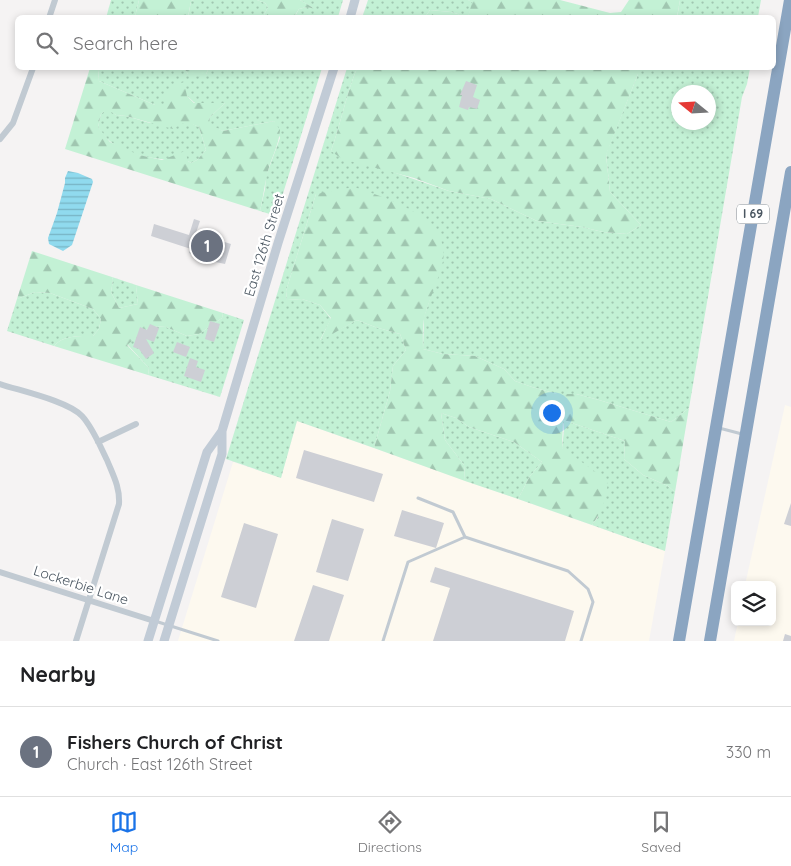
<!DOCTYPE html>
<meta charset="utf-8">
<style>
body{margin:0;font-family:Quicksand,sans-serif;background:#f2f2f2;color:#202124}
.controls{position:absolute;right:15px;bottom:15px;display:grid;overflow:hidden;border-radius:8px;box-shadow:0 2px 8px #0003}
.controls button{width:45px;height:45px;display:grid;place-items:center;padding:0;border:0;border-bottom:1px solid #e0e0e0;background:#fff;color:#202124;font:25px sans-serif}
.compass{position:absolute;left:671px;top:85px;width:45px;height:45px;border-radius:50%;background:#fff;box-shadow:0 2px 8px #0003;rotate:288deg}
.you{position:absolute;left:551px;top:412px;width:18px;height:18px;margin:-12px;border:4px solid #fff;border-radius:50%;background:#1a73e8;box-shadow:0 0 0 8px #1a73e833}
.badge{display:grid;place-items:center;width:32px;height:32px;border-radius:50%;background:#1a73e8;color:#fff;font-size:16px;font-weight:700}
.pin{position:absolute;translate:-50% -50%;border:2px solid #fff;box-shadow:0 1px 5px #0006}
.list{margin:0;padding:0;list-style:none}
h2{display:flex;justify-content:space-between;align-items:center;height:65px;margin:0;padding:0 20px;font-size:21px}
h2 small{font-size:16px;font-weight:400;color:#757577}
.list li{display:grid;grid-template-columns:32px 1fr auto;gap:15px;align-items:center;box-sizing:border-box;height:90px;padding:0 20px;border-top:1px solid #e0e0e0}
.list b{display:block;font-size:19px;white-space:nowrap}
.list p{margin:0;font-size:16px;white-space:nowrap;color:#757577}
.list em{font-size:16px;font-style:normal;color:#757577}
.icon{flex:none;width:28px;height:28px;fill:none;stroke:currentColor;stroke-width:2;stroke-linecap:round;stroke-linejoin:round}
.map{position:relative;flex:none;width:791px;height:641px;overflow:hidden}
.search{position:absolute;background:#fff;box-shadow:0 2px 8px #0003;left:15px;right:15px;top:15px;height:55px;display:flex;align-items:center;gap:12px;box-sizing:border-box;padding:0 18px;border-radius:8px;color:#757577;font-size:19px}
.sheet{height:155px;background:#fff}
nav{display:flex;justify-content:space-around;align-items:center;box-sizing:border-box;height:70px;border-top:1px solid #e0e0e0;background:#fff;font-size:14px;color:#757577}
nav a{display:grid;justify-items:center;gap:2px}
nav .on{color:#1a73e8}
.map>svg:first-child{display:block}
</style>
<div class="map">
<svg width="791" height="641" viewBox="0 0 791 641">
<defs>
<pattern id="grass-dots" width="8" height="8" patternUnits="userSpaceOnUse" patternTransform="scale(1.25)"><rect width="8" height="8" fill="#c3f1d5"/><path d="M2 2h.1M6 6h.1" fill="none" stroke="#a0c6b0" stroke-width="1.8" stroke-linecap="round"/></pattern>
<pattern id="forest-firs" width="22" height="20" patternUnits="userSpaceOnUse" patternTransform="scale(1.25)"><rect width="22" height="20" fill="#c3f1d5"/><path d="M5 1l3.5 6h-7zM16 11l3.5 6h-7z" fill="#a0c6b0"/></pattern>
<pattern id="water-rules" width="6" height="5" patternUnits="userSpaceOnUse" patternTransform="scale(1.25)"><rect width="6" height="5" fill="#90daee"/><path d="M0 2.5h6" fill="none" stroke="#78b4c4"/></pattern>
</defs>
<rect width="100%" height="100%" fill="#f5f3f3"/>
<path fill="#fdf9ef" d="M785,405l6,2v234h-57l4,-19h34v-37h-27z
M297,421l368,130 -16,90h-471l55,-179 48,16z"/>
<path fill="url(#grass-dots)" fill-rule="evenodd" d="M111,0h28l-4,17 -29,1z
M194,0h63l8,3 3,4 -5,10 -75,1 3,-17z
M300,0h43l-5,17 -44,1 5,-9 8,-2 6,1z
M368,0h100l5,2 -5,15 -17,-5 -21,-2 -5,7 -63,1z
M680,0h81l-3,17 -81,1z
M98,68h56l2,2 28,-2 4,6h18l3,-6h113l-46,148 -16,-5 5,-22 1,-13 14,-38 -6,-17 -51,10 -15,-6 2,-8 15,-14h-30l-8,-7 -23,9h-9l-56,-24z
M347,68h10c-11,27 -16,55 -26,83l118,40 42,8 46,22 45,6 21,5 24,2 14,-9 -31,-33 -4,-38 32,-80v-6h112l-3,16 -5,13 -53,311 -18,14 -72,-22 -23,-6h-19l-25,-7 -17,-6 -11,-12 -29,-13 -32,-2 -20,-5 1,-32 19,-58 -127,-65 -30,97 1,9 15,-1 18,6 11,14 -11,21 37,-20 18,7 25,7 6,16 -13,16 -3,25 -16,57 -77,-27 -16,57 -55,-19zM678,92h30v30h-30z
M107,108l9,7 10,1 24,7 39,-1 10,5 7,23 -9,10 -6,3 -3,-2c-32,-2 -72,-3 -90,-34l3,-13z
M112,277l24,8 2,19 -19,4 -8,-16 2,-12z
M35,292l15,1 43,16 8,10 -2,10 -6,7c-13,0 -30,-1 -39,10l-47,-15 10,-32z
M223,313l21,7 -24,77 -72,-22 1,-7 -22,-24 24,-18 15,1 21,9 12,-2 23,-16z
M441,413l15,5 13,9 45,15 28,20 -12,14 -12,23 -53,-18 -1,-16 -19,-25z
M563,420l62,21 -1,18 19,16 25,11 7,6 -10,59 -73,-26 6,-8 -36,-69 2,-18z"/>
<path fill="url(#forest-firs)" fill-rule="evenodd" d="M139,0h55l-3,1 -3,16h-53z
M257,0h43l15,9 -8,-2 -8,2 -5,8h-31l5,-10 -3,-4z
M468,0h92l50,13 11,-1 8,-12h51l-3,17h-252l5,-7 21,2 17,5 4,-15z
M90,68h8l1,13 56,24 9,-1v-10l10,-8 10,-4 3,14 7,7h31l-15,14 -1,7 14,7 51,-10 6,9c-1,16 -10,30 -13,45 -3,12 -4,24 -7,36l-195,-62zM107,109l9,6 10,1 47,13c12,-7 13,-8 26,-2l7,23 -9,10 -6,3 -3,-2 -3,-10 -23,9 -23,-5 -29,-13 -12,-15 3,-13z
M184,68h25l-3,6 -5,3 -13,-3z
M357,68h281v6l-32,81 4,37 31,33 -14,9 -24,-2 -21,-5 -45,-6 -46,-22 -42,-8 -35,-13 -72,-19 -11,-8c10,-28 15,-56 26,-83z
M354,187c32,11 97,30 89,74 -4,18 -13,36 -18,54 -3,10 -2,24 -2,34l20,5 32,2 29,13 11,12 17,6 25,7h19l23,6 72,22 18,-14 -14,84 -7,-6 -25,-11 -19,-16 1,-18 -62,-21 -1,28 45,32c2,15 -6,33 -15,45l-74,-26 12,-23 12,-14 -28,-20 -45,-15 -13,-9 -15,-5 4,27 19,25 1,16 -91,-33 16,-57 3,-25 13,-16 -6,-16 -25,-7 -18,-7 -37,21 11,-23 -11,-13 -18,-6 -15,1 -1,-9 30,-97z
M32,251l80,26 1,3 -2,12 8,16 19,-4 -2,-19 87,28 -1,5 -23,16 -12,2 -21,-9 -15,-1 -24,19 22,23 -1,7 -94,-29c9,-11 26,-10 39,-10l6,-7 2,-10 -8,-10 -43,-16 -15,-1 -18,7z"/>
<path fill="url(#water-rules)" d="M68,171l10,2 14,6 1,3 -21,63 -9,6 -14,-7 -1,-6 9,-25 8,-30v-5z"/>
<path fill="#cdcfd5" d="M466,81l11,4 -4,12 7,3 -3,9 -8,-2 -1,3 -9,-3 3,-12h-2z
M194,219l6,2 -4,12 35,11 -6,20 -14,-3 -22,-8 2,-4 -40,-13 3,-12 35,11z
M210,321l10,3 -6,18 -9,-3z
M150,324l9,4 -5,14 -8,-3 8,14 -8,6 -7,-10 -6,-2 7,-20 7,3z
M177,342l13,5 -4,10 -13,-5z
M190,358l8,3 -2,6 9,3 -4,12 -17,-6z
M304,450l79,24 -9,28 -78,-24z
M791,503v23l-7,-2z
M402,510l42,13 -8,25 -42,-12z
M332,519l32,10 -16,52 -32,-9z
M244,523l34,11 -22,74 -35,-11z
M435,567l139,44 -9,30h-132l17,-53 -20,-6z
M313,585l31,10 -15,46h-35z
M785,634l6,2v5h-8z"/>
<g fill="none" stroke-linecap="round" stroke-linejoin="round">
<path stroke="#c1cad2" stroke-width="3" d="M719,428l23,6
M418,498l35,14 12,25
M155,621l63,20
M383,641l25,-79 57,-25 103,34 20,18 5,13 -12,39"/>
<path stroke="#c1cad2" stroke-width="6" d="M49,18l6,-18
M0,139l13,-16 20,-55
M0,384c21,7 68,17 82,32 11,12 18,30 25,44 6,15 13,27 12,44l-43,137
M98,442l38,-18
M0,572l154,49"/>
<path stroke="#c1cbd6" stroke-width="9" d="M350,18l5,-18
M148,641l59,-189 15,-21
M164,641l58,-187v-23l56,-188 56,-175"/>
<path stroke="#8ba5c1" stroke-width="12" d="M679,641l111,-641
M710,641l81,-469"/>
</g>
<g text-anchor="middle" stroke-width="4.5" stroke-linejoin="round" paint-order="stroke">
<rect fill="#fff" stroke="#808990" stroke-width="1" x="737" y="204.5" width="32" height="19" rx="4"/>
<g font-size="12" font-weight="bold" fill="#4a5661">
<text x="753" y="218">I 69</text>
</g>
<g font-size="14" fill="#4a5661" stroke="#fff">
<text transform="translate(264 245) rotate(-73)" y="5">East 126th Street</text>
<text transform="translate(81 585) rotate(18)" y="5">Lockerbie Lane</text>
</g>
</g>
</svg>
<div class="controls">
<button><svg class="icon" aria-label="layers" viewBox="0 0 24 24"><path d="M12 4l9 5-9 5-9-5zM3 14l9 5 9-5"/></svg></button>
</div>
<svg class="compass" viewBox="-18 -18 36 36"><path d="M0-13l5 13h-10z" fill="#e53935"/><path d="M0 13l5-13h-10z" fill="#757577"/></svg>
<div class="you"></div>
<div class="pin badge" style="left:207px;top:246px;background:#6b7280">1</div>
<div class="search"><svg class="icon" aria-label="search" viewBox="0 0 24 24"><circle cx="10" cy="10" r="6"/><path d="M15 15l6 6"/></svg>Search here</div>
</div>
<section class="sheet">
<h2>Nearby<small></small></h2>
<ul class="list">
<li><span class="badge" style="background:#6b7280">1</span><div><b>Fishers Church of Christ</b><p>Church · East 126th Street</p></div><em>330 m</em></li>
</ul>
</section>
<nav>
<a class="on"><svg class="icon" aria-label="map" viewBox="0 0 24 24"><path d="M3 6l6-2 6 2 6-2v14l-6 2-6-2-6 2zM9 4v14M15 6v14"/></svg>Map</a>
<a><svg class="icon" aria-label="directions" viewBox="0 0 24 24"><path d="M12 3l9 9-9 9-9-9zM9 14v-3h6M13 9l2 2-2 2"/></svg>Directions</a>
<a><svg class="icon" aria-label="saved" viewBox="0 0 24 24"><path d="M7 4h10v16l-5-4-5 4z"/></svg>Saved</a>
</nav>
